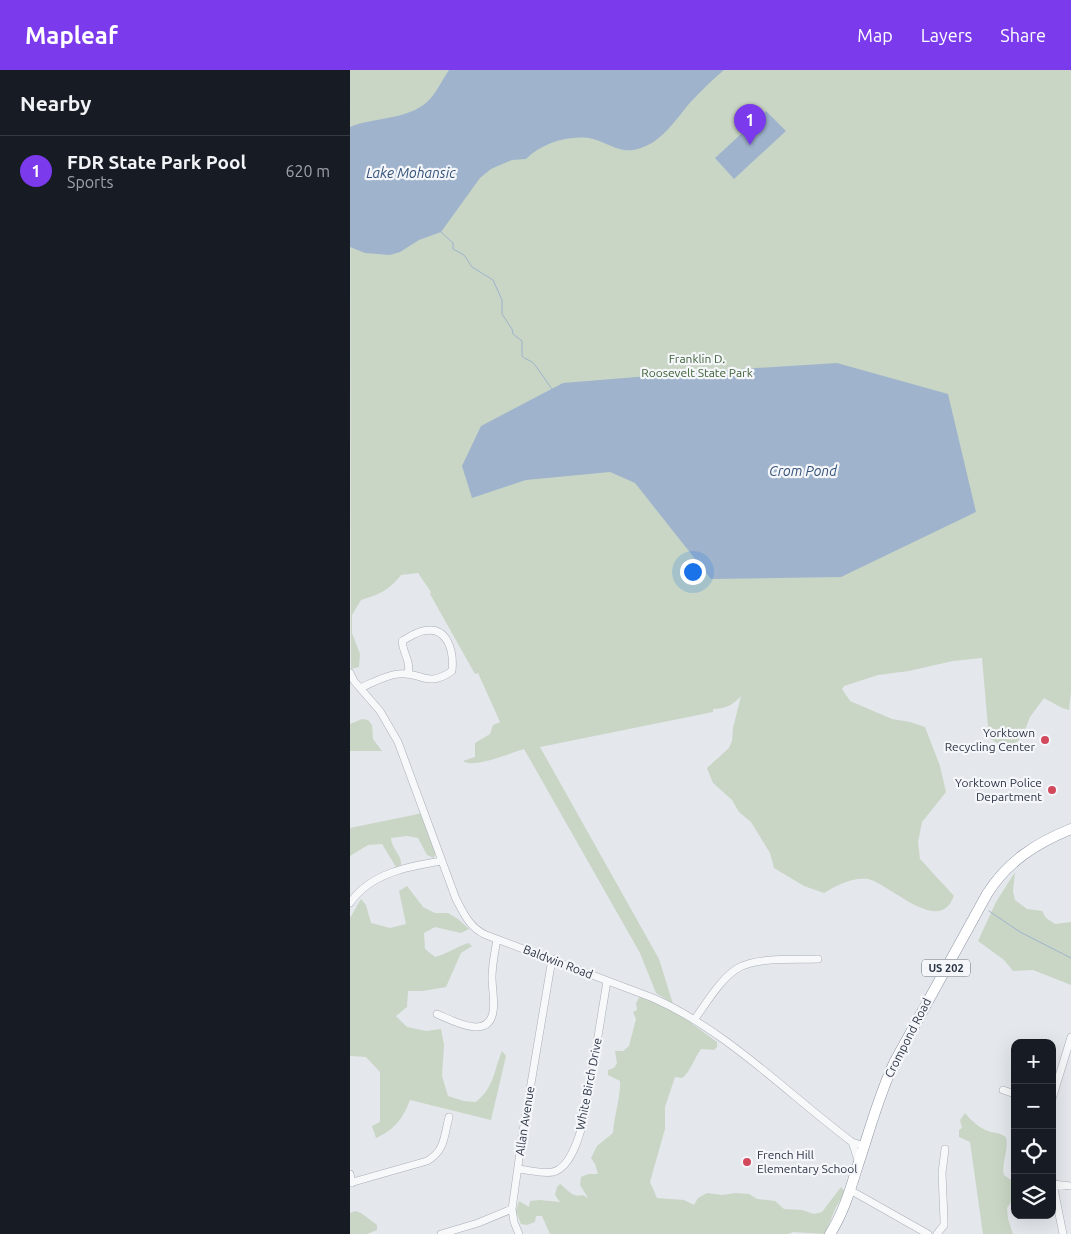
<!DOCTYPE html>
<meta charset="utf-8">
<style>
body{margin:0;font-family:Ubuntu,sans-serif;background:#20242c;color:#f1f3f6}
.controls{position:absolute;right:15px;bottom:15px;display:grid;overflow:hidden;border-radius:10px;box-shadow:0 5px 20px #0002}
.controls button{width:45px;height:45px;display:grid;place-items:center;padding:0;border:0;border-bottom:1px solid #363941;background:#171b24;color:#f1f3f6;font:25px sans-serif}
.you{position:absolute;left:342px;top:501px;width:18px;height:18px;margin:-12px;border:4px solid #fff;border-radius:50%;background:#1a73e8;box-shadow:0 0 0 8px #1a73e833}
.badge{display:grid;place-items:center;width:32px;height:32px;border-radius:50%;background:#7c3aed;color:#fff;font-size:16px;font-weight:700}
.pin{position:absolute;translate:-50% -41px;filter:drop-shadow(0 1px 2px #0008)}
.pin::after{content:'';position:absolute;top:26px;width:18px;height:15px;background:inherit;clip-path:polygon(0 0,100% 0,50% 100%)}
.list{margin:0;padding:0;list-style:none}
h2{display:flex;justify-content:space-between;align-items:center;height:65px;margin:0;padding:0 20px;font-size:21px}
h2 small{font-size:16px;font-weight:400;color:#9ea1a6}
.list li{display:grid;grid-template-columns:32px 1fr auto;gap:15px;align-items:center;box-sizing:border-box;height:70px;padding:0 20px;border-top:1px solid #363941}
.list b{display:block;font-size:19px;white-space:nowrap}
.list p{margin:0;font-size:16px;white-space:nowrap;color:#9ea1a6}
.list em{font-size:16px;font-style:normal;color:#9ea1a6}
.icon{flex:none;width:28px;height:28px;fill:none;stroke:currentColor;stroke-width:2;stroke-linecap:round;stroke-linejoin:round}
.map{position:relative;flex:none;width:721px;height:1164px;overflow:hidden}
header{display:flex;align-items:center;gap:30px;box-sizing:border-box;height:70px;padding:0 25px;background:#7c3aed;color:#fff}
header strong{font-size:24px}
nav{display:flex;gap:28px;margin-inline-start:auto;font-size:18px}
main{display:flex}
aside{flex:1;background:#171b24}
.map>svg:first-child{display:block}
</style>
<header>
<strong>Mapleaf</strong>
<nav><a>Map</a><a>Layers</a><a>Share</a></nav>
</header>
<main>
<aside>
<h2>Nearby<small></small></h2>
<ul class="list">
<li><span class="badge">1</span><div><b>FDR State Park Pool</b><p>Sports</p></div><em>620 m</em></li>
</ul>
</aside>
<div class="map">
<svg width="721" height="1164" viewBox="0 0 721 1164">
<rect width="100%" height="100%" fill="#e4e7ec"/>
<path fill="#c9d6c5" d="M0,0h721v621l-2,19 -7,-2 -18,-10 -14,19 -7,18 -8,9 -15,1 -11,-7 -7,-80 -29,3 -44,10 -31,4 -34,11 -2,3 8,12 42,18 18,3 15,5 15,39 6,26 -24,30 -4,20 2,17 34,37c-2,3 -3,8 -6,10 -18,20 -61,-23 -80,-27 -16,-2 -31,6 -44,14l-20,-7 -30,-18 -4,-15 -19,-31 -12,-10 -7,-12 -19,-17 -6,-15 22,-20 3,-7 1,-13 8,-32c-8,9 -16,13 -28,13v3l-173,35 119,212 14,45 -17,-11 -16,-40 -116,-204c-14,4 -50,20 -61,12l12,-4v-14l15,-9 3,-9 7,-3 -22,-49 -3,1 -45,-80 1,-2 -13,-19 -17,2c-12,15 -22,20 -40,25l-9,15v18l8,21 -1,13 -8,2z
M12,649l6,1 4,5 1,14 9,12h-32v-27z
M73,743l13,37 -2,8 -7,-3 -9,-17 -11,-2 -16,2c0,10 11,17 10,27l-5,2 -14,-23 -14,1 -18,11v-28z
M665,802l-2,19 2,9 12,9 15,2 4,7 9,6 16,-2v63l-38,-15 -20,1 -9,-11 -26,-19 18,-39z
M57,816l16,21 12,6h13l10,6 11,10 -8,4 -26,-6 -11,6 1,16 10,8c12,-3 21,-10 33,-14l4,3 -11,7 -15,34 -23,4h-15l-1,16 -11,9 11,11 19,4 15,-2 3,16 -2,31 6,20 16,5 12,1c19,-16 17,-30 26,-51l4,5 -15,64 -81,-20c-7,19 -16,30 -34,38l-4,-12 8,-4v-50l-14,-15 -16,-1v-138l11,-19 5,6 5,18 19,5 16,-4 -7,-33z
M290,926l31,14 16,10 30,22v5l-3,3 -13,-1c-6,8 -12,25 -19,29l-7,-1 -10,30v22l-15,53 7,16 27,2 10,5 4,-7 9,-5 15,2 14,-2 13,1 8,5 18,2 9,8 18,1 12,4 8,-2 19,-25 4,5 -9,15 -11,27 -32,-2 -5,2h-238l-8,-18h-6l-1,6 -8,3 -6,-1 -5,-13 3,-10 10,6 1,-6 9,-1 21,2 -5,-7 2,-8 3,-3c9,6 11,14 23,11l5,3 -8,-13 1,-8 7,-3h10l-3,-10 -4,-6 6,-12 16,-13c1,-17 8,-37 7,-52l-12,-6v-5l6,-2 3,-5 -2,-12h8l6,-5 7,-27 -3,-7 4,-2 -1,-7z
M615,1043c7,8 13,14 23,18 7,2 12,2 18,6 3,14 -5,26 -2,38l11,8v13l-8,12 1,11 5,15h-30l-13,-92 -11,-5v-7l3,-2 -2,-8z
M5,1141l6,2 16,12v5l-10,4h-17v-21z"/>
<path fill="#9fb4cc" d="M99,0h275c-13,11 -24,22 -36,35 -14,17 -26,36 -47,43 -20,7 -30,-4 -48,-9 -22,-5 -51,4 -67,20l-14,1 -21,9 -11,9 -39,54 -22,8 -19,12 -10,3 -25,-2 -15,-6v-120c24,-10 57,-7 77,-25 9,-8 15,-22 22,-32z
M416,41l20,20 -52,48 -19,-21z
M487,293l111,31 28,118 -135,65 -130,2 -76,-96 -25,-11 -84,8 -54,18 -10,-32 19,-40 82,-43 147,-12z"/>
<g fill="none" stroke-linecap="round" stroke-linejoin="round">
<path stroke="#9fb4cc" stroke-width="1" d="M91,162l12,11v6l11,6 8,12 21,13 9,20v14l10,15 1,5 9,7v15c3,3 7,4 10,6 5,4 15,21 20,27
M639,841l31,21 51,26"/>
<defs>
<path id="minor" d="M0,603l4,8 26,30 18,31 58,157c8,15 14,29 30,36l167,63c73,32 135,96 199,144l12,4
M10,618c12,-5 26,-13 38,-14 24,-3 28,15 54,-3 2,-19 -4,-46 -29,-40 -7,1 -15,7 -21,10 1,13 9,19 6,33
M0,833c20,-30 60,-37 92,-42
M87,944c15,6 51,27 56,-2 2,-11 -1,-23 -1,-35 0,-12 3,-26 5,-38
M344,950c12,-16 28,-44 46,-53 21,-10 55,-7 78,-8
M653,1020l12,4
M702,1029l19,-62
M502,1072l7,21
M168,1099c11,1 24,5 35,3 20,-5 29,-44 33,-62l21,-129
M0,1104l2,9
M702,1109l11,55
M0,1113l77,-22c18,-10 17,-25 22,-44
M703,1114l18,2
M500,1120l78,44
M91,1164l37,-11 34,-14
M169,1164l-5,-12 -2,-13 11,-78 29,-172
M587,1164l7,-9v-5l-2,-47 3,-24"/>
<path id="highway" d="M480,1164c14,-22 21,-47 29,-72 11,-33 20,-67 35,-99l93,-169c20,-32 49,-51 84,-65"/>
</defs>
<use href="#minor" stroke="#a9aeb7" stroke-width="8"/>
<use href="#highway" stroke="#8b94a3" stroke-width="11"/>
<use href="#minor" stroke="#f7f8fa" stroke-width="7"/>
<use href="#highway" stroke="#fff" stroke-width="10"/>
</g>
<g fill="#d1495b" stroke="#f4f6f9" stroke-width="2">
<circle cx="695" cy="670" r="5"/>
<circle cx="702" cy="720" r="5"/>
<circle cx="397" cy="1092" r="5"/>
</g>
<g text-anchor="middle" stroke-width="4.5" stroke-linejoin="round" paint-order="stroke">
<rect fill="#f4f6f9" stroke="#676e7b" stroke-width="1" x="572" y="889.5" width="48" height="17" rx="4"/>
<g font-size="11" font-weight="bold" fill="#2b3445">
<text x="596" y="902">US 202</text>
</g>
<g font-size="12" fill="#3f6138" stroke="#f4f6f9">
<text x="347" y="293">Franklin D.<tspan x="347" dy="14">Roosevelt State Park</tspan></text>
</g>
<g font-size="12" fill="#2b3445" stroke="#f4f6f9" text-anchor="end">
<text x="685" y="667">Yorktown<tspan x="685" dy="14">Recycling Center</tspan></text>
<text x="692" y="717">Yorktown Police<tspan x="692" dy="14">Department</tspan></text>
<text x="407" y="1089" text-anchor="start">French Hill<tspan x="407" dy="14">Elementary School</tspan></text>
</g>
<g font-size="12" fill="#2b3445" stroke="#f4f6f9">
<text transform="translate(208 892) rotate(21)" y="4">Baldwin Road</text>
<text transform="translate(558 968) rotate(-63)" y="4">Crompond Road</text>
<text transform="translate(239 1014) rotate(-79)" y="4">White Birch Drive</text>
<text transform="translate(175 1051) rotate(-81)" y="4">Allan Avenue</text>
</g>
<g font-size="14" font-style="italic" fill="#34527a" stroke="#f4f6f9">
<text x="61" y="108">Lake Mohansic</text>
<text x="453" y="406">Crom Pond</text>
</g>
</g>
</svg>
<div class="controls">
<button>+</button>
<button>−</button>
<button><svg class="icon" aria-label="locate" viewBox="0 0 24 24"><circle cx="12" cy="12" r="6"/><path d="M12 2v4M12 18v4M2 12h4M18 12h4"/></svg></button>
<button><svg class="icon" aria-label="layers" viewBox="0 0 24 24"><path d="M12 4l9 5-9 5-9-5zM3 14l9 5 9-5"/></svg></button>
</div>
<div class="you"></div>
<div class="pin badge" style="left:400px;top:75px">1</div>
</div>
</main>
